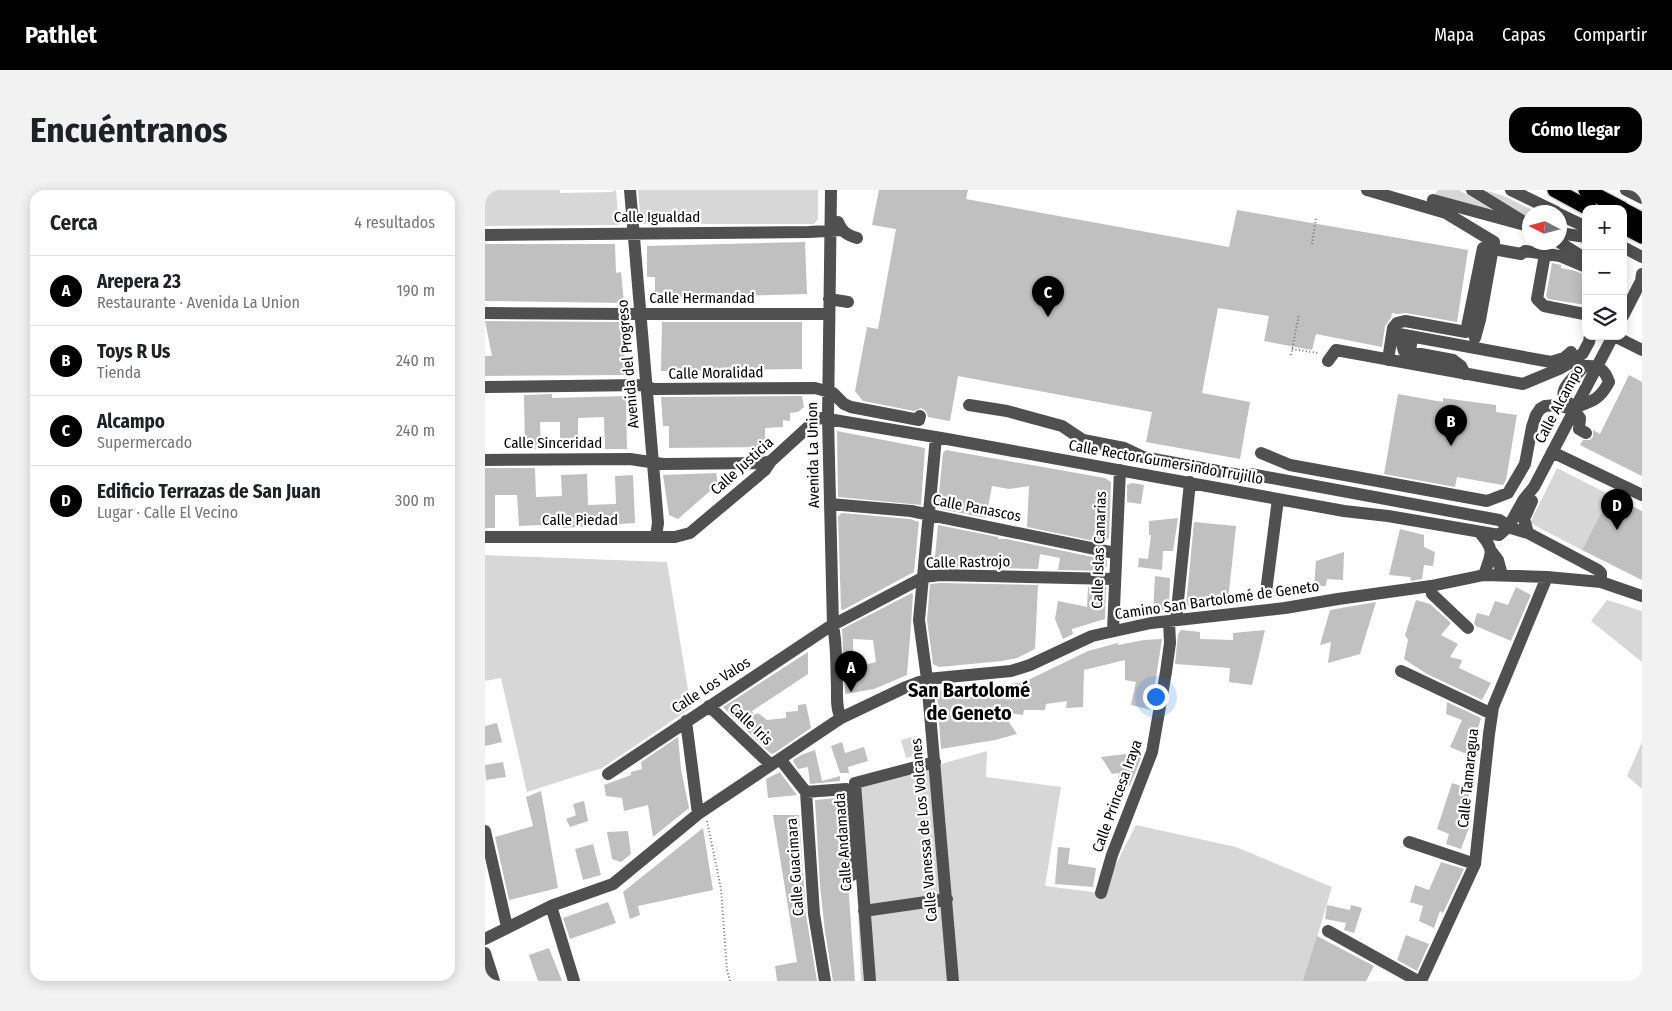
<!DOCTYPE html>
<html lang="es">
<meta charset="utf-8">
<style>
body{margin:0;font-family:"Fira Sans Condensed",sans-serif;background:#f2f2f2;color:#202124}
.controls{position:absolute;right:15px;top:15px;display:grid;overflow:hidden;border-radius:10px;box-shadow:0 2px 12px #0003}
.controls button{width:45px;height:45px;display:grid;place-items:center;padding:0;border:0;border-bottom:1px solid #e0e0e0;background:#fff;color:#202124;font:25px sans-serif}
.compass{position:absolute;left:1037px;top:15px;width:45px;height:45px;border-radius:50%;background:#fff;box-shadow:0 2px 12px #0003;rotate:276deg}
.you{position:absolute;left:670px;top:506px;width:18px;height:18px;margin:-12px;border:4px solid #fff;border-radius:50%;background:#1a73e8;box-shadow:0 0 0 8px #1a73e833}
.badge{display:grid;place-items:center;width:32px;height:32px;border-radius:50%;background:#000;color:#fff;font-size:16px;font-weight:700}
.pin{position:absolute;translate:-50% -41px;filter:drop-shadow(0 1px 2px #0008)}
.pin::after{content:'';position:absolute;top:26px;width:18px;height:15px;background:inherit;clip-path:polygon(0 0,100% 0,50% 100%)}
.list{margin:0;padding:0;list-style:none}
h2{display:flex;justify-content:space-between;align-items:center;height:65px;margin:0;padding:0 20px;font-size:21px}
h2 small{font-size:16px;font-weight:400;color:#757577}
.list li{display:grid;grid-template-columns:32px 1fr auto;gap:15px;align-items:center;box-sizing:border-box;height:70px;padding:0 20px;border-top:1px solid #e0e0e0}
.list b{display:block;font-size:19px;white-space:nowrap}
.list p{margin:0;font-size:16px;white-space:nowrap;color:#757577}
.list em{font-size:16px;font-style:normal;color:#757577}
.icon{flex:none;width:28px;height:28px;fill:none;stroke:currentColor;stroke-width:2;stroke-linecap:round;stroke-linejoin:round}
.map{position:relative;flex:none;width:1157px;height:791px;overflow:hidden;border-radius:15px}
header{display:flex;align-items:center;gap:30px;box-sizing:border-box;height:70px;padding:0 25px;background:#000;color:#fff}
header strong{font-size:24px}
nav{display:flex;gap:28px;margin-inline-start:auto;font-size:18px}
.intro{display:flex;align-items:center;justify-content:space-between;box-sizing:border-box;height:120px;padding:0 30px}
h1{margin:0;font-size:35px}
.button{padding:12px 22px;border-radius:15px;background:#000;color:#fff;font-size:18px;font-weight:700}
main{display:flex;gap:30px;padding:0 30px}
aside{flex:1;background:#fff;border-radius:15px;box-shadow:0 2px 12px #0003}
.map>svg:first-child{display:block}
</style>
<header>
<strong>Pathlet</strong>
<nav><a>Mapa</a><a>Capas</a><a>Compartir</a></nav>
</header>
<div class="intro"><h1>Encuéntranos</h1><a class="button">Cómo llegar</a></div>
<main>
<aside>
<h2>Cerca<small>4 resultados</small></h2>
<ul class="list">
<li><span class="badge">A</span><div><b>Arepera 23</b><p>Restaurante · Avenida La Union</p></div><em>190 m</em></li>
<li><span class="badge">B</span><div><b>Toys R Us</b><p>Tienda</p></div><em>240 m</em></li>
<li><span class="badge">C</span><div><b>Alcampo</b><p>Supermercado</p></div><em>240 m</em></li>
<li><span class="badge">D</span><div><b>Edificio Terrazas de San Juan</b><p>Lugar · Calle El Vecino</p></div><em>300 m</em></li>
</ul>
</aside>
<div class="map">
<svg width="1157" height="791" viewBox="0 0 1157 791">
<rect width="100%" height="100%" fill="#fff"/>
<path fill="#d7d7d7" d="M0,0h75v3l52,-1 4,-2 3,35 -134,1z
M153,0h180v29l-4,5h-173z
M953,0h21l32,19v4l-58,-17z
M991,0c22,0 41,13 60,22h-7v7z
M1072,278l53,27 -28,55 -52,-27z
M0,365l182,7 24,146 -89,60 -75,24 -26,-114 -16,3z
M1122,410l35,11v51l-51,-41z
M431,546l5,18 -15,4 -5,-18z
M1157,552v47l-15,-13z
M502,561l-1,26 75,10 -16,99 56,7 35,-68 100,22 96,40 -28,94h-443l-8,-192z"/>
<path fill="#c0c0c0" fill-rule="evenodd" d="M394,0h89l-2,9 263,48 8,-37 231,40 -11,72 -51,-9 -8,1 -6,-1 -1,5 -6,8 -3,21 -66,-13 -4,16 -48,-9 5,-25 -51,-8 -16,85 48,9 -10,57 -94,-17 6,-30 -194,-36 -8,45 -22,-4 -2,-6 -5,-3 -7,3 -51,-10 -8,-10 12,-64 11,2 18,-100 -24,-4z
M320,52l2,52 -152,4v-21h-8v-31z
M0,54h130l1,29 5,-1 3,31 -139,-2z
M1067,73l9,2v3l11,2 14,5v30l-38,-6 -2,-3z
M0,131l138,1v28h1l1,25 -140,1v-20h7z
M177,132h140v47l-141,2z
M1144,185l13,7v94l-62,-31 3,-5h7l3,-3v-7l7,4z
M67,204v4l74,-2 1,53h-22l-1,-32 -26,1v31h-18v-27h-20l1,27h-16l-1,-54z
M913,204l45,8v-4l53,7v7l21,3 -11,65 -3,5 -46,-8 -2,10 -71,-13z
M317,206l2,11 -6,5 -8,1v8l-7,-1v7l-18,1v19l-96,1v-22h-6l-2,-29z
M352,241l88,17 -4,57 -83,-8z
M461,260l159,28 6,4 -2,56 -5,5 -77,-16 2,-41 -20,3 -17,-3 -6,32 -45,-9 -3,-5 5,-51z
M0,278h50l1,29 26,-1 -1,-21 26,-1 1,31 28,-1 -1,-28 18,-1 2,48 -72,5v-4l-44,2 -2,-31h-22v33h-10z
M231,283l2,11 -40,35 -9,-4 -6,-40z
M647,293l12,2 -3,19 -14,-2v-17z
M1125,305l32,16v69l-60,-30z
M357,323l68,6 9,3 -5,50 -71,38 -2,-1 -3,-93z
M693,328l-5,33h-10l-1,19 -24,-3 1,-9 9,1 3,-24h-2v-14z
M709,332l42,4 -8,75 -42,5z
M453,335l60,12v2h8l101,21v6l-5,5 -44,-1 2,-12 -20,-4 -2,15 -104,-2z
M915,339l24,6v12l11,5 -2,14 -9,-1 -2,14 -11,2 -1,-4 -21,-2z
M859,362l-1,28 -16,-1 -1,7h-12l2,-25z
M670,386l15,2 -1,31 -16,3z
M455,393l98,2 -3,64 -18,9 -15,3 -63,6 -6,-3 -6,-44 3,-36z
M603,397h18l-1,32 -33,10 1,5 -10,5 -8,-20 3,-18 29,6z
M1031,397l15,8 -20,46 -35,-15 -2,-3 3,-10 12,3 6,-15 13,4z
M427,403l1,1 -2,31 -4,50 -33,14 -29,5 -3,-65zM368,449l20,1 3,22 -23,6z
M931,410l14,4 21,19 -10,12 17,9 -8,13 12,3 -3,8 32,15 -9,17 -55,-26 -23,-15 4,-19 -3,-5z
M891,412l-16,52 -32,9 3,-21 -11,3 10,-35z
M696,440l19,2v7l33,1v-7l32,-3 -13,55 -23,-3 1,-14 -55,-4 3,-30z
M677,449l-11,71 -20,-5 5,-23 -11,-2v-20l-41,10 -1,37 -17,1 1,-7 -21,3 -1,6h-21l-1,5 -21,-3 15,22 -22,6 -54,9 -4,-55 4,-4 62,-5 21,-3 64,-31 30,-8v2l26,-5z
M323,462v22l-56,37 2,4 4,-2 9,7 19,-2v-6l12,-1v-6l8,-1 5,24 -38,26 -3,-1 -29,-28 2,-1 -10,-7 -10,-10z
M962,512l34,16 -5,18 1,1 -8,18 -19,-8 12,-27 -16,-6z
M12,533l5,19 -17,4v-20z
M193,547l3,32 8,39 -36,29 -5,-32 -24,6 -2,-13 -16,-2 -2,-11 27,-10v-3l11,-3 -1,-7z
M357,552l3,11 19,-6 4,14 -20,6 1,6h-9l-9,-27z
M330,560l7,31 18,-5v5l-30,3 -2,-17 -10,2 -4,-6 -1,-3 8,-5z
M641,564l15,4 -11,28 -13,-2 2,-11 -7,1 -11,-17z
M18,572l3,15 -20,3 -1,-15z
M295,582l4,6 13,17 -29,3 -2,-19z
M967,593l19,6 -10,33 9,3 -9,24 -15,-5 3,-10 -12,-5z
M56,601l17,97 -49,12 -14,-63 38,-11 -7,-29z
M353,608l6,78 4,6 7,99h-22l-8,-49 -5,-46 -5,-86z
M99,611l4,20 -18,6 -4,-8 10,-4 -3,-11z
M288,625h26l7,100 11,66h-40l-2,-15 22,-4z
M218,638l10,62 -75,16 2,9 -10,4 -7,-27z
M143,641l3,23 -10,8 -9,-3 -5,-27z
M108,654l8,31 -18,5 -8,-31z
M573,657l12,1 -2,16 28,4 -3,19 -38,-3z
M956,672l23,7 -21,44 -3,-2 -6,17 -15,-7 4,-15 -13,-4 5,-17 14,5z
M123,712l8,21 -46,16 -7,-21z
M842,715l23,5 1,-5 11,3 -8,25 -10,-3 2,-7 -21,-4z
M921,745l23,9 -12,27 -20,-11z
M832,746l57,30 -8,15h-63z
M64,758l13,33h-24l-9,-26z"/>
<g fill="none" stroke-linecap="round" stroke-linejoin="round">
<defs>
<path id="highway" d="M1070,0l35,19
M1101,0l36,19
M1138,20l19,10
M1138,36l19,10"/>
</defs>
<use href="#highway" stroke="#dbdbdb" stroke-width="18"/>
<path stroke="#727272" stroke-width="2" stroke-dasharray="1 2.5" stroke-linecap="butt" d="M827,54l4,-26
M807,159l26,4
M806,165l8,-41
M222,631l14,68 6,81 3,11"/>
<path stroke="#505050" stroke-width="12" d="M145,0l28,333 -2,13
M346,0l-3,228 5,208c4,19 3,40 4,60 0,11 -1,23 4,32
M882,0l79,23 48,29 -14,78 -5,18
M987,0l49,30
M1026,0l45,22
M1141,0l16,8
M948,10l96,26
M1074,24l27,13
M353,32c4,10 9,13 19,16
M1074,43l27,4
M0,45l324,-3 33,-2
M1074,52l27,17
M1138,57l19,10
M1014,60l22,4 4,-3 35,5 26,11
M1060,64l-8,45 7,7 40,8 2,-1
M344,109l19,3
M0,123l141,1h203
M1138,126l18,-35 1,-7
M1129,146l28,14
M926,154l-1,8 43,8 8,6 4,8
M925,162l-6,-1 -5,-17 152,28 13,-4 7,-6
M903,170l5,-32 4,-5 8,-2 61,11 17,-84
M843,171l8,-11 187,34 36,-15 16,-9 8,-7 6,-11 1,-6
M1100,176c14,-1 20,4 24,16 -9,17 -16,19 -33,25 -28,-11 -2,-30 9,-41z
M0,197l157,-2 11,4 162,-1 18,5 11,11 7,3 68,13 1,-4
M484,215l38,6 55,15 21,14 41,8 19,9 96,18 11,-1 249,46 15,9 14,4 70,37 3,3v9
M451,247l-17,183 8,59 26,302
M1067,262l90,43
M776,263l29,12 197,36 21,-8 17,-29 7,-37 4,-12 4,-6 5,-3 13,-1 16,5 6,8 -1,11 7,4
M0,270l145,-1 33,5 100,-1 8,-2
M345,314l81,7 204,42
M995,343c16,18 11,21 4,42
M1043,343l-4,-14 8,-18
M0,347h190l15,-4 75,-63 6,-9 46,-42 5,-1 125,21 397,72 44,5 111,19 10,-9 15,-27 10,-12 79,-151
M1007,362l6,8 4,15
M946,396l1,8 36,34
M781,402l12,-93
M691,430l14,-138
M628,441l7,-161
M916,481l91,43
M224,516l62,59
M201,531l12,93
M295,569l26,33 8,122 11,67
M123,584l221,-147 95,-50 16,-2 175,4
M321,602l40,-3 6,86
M0,641l22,96
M924,652l66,22
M616,703l11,-38 40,-103 14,-80 4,-29 -1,-22
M66,716l23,75
M379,721l83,-12
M843,741l90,50
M0,749l66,-33 62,-22 85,-70 143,-96 65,-31 21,-8 84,-8 19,-6 62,-29 59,-13 134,-15 53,-9 93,-13 53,-11 63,2 54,5 41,14
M0,763l9,28
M385,791l-15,-198 80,-21
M936,791l54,-117 14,-130 4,-27 54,-130"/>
<use href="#highway" stroke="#000" stroke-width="15"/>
</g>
<g text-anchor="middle" stroke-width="4.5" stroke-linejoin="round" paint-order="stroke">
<g font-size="15" fill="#000" stroke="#fff">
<text x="172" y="32">Calle Igualdad</text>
<text x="217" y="113">Calle Hermandad</text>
<text transform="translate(143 174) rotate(-95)" y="5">Avenida del Progreso</text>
<text transform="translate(231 183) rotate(-1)" y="5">Calle Moralidad</text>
<text transform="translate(1074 214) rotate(-62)" y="5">Calle Alcampo</text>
<text x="68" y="258">Calle Sinceridad</text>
<text transform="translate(328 265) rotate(-91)" y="5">Avenida La Union</text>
<text transform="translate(681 272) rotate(10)" y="5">Calle Rector Gumersindo Trujillo</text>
<text transform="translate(257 276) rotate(-42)" y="5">Calle Justicia</text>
<text transform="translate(492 318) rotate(11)" y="5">Calle Panascos</text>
<text x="95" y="335">Calle Piedad</text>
<text transform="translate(614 360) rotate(-88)" y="5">Calle Islas Canarias</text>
<text transform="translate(483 372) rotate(-1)" y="5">Calle Rastrojo</text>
<text transform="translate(732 410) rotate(-8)" y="5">Camino San Bartolomé de Geneto</text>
<text transform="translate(226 495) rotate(-33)" y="5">Calle Los Valos</text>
<text transform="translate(266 534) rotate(44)" y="5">Calle Iris</text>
<text transform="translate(983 588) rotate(-84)" y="5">Calle Tamaragua</text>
<text transform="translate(632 606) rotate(-70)" y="5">Calle Princesa Iraya</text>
<text transform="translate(439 640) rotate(-95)" y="5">Calle Vanessa de Los Volcanes</text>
<text transform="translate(358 652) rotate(-94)" y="5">Calle Andamada</text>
<text transform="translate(310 677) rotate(-94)" y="5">Calle Guacimara</text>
</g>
<g font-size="20" font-weight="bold" fill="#000" stroke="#fff">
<text x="484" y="507">San Bartolomé<tspan x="484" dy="23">de Geneto</tspan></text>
</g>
</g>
</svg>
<div class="controls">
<button>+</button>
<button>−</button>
<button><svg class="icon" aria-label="layers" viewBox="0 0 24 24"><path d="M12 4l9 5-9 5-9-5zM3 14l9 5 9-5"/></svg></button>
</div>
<svg class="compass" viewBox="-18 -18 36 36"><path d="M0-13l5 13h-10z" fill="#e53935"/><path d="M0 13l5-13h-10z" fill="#757577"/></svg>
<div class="you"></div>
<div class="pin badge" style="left:366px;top:502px">A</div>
<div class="pin badge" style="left:966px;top:256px">B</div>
<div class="pin badge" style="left:563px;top:127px">C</div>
<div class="pin badge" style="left:1132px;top:340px">D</div>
</div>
</main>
